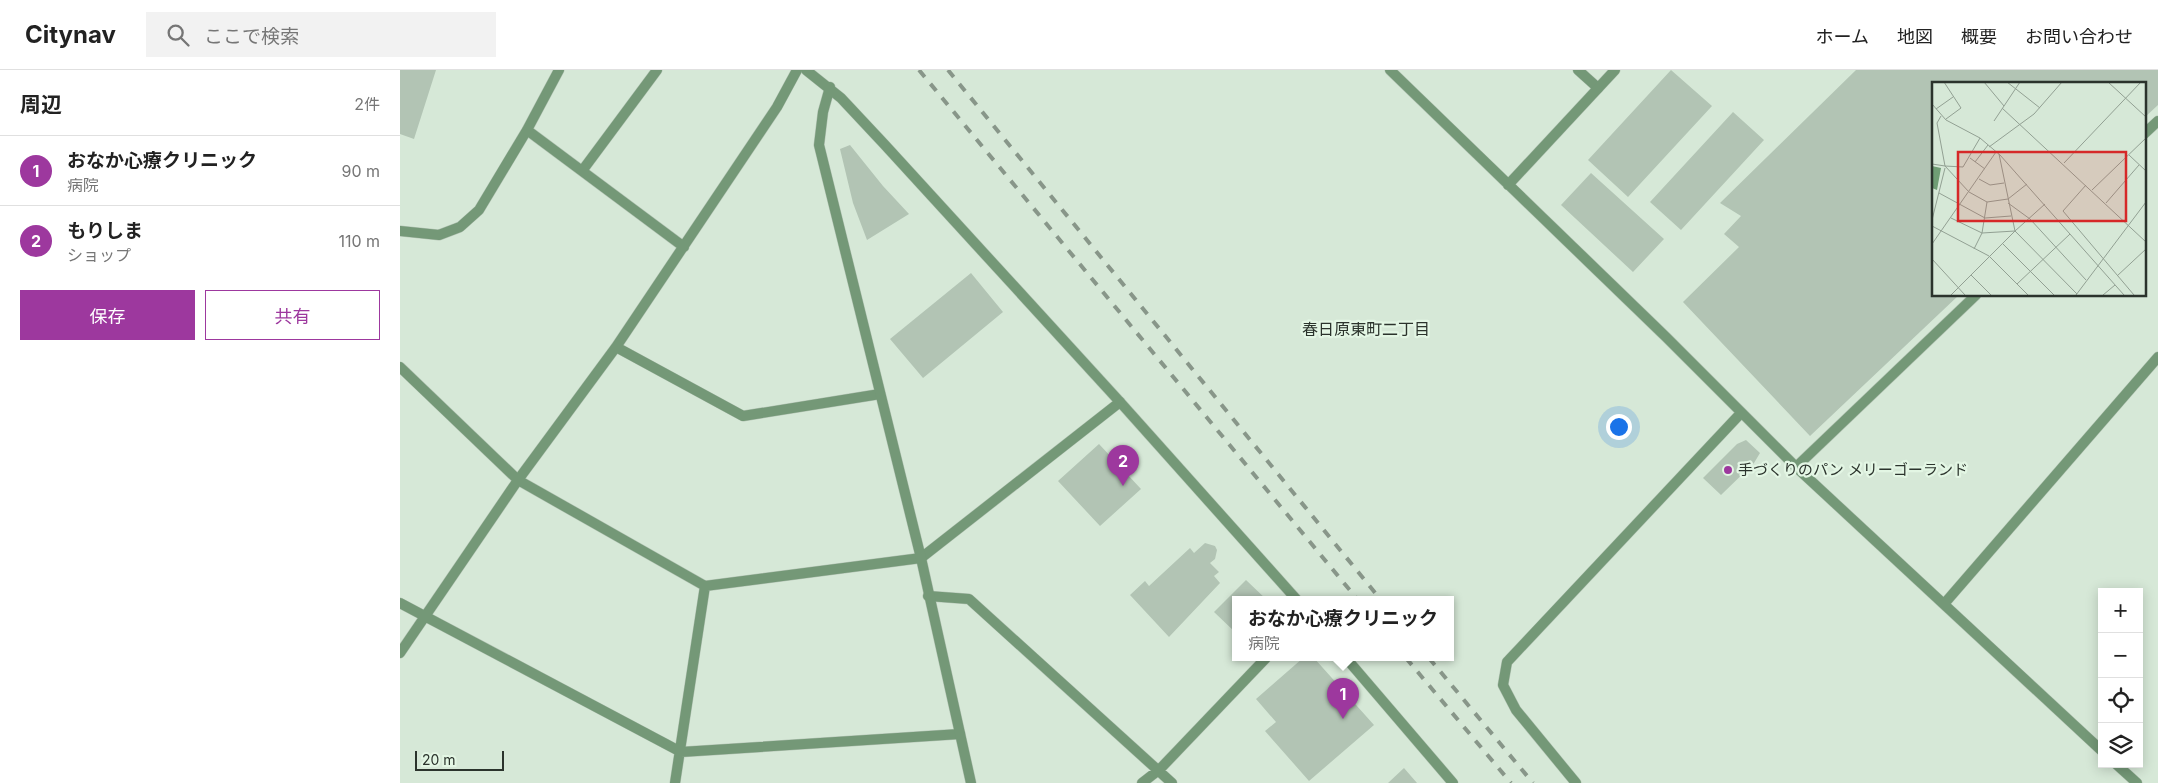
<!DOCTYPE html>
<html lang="ja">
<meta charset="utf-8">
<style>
body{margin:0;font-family:Inter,"Noto Sans JP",sans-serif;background:#f2f2f2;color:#222}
.controls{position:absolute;right:15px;bottom:15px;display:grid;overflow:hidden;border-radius:0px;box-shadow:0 2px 12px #0003}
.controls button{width:45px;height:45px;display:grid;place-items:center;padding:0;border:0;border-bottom:1px solid #e0e0e0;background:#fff;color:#222;font:25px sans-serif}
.scale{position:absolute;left:15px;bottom:12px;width:89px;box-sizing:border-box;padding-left:5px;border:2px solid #2b332c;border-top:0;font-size:14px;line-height:18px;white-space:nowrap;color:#2b332c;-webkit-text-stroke:4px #e3f6e4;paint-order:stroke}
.you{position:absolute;left:1218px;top:356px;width:18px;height:18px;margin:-12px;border:4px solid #fff;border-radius:50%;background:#1a73e8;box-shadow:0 0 0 8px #1a73e833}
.badge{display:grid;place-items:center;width:32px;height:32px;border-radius:50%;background:#9d389e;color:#fff;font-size:16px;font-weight:700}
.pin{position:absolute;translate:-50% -41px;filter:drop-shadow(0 1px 2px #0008)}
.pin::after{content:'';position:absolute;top:26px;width:18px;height:15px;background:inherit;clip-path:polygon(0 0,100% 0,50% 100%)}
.popup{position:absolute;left:832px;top:526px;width:222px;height:65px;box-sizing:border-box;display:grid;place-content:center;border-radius:0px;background:#fff;filter:drop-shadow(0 1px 4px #0005);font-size:16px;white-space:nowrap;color:#767676}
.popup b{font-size:19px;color:#222}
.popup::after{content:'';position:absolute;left:50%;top:100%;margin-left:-10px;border:10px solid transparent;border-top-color:#fff}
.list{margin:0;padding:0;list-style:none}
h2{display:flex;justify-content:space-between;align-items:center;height:65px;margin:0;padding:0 20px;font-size:21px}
h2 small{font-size:16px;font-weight:400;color:#767676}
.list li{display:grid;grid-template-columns:32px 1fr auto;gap:15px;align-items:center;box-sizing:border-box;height:70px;padding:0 20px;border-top:1px solid #e0e0e0}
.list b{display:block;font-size:19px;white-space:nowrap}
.list p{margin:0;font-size:16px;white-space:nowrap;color:#767676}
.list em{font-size:16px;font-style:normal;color:#767676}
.actions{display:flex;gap:10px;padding:15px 20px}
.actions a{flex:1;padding:11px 0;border:1px solid #9d389e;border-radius:0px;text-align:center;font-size:18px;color:#9d389e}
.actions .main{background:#9d389e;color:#fff}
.icon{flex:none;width:28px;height:28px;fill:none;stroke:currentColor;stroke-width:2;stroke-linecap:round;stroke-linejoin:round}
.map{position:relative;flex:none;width:1758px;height:713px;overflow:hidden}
header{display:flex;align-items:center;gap:30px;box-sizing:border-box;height:70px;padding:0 25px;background:#fff;border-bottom:1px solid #e0e0e0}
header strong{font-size:24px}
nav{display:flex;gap:28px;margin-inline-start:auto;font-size:18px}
.search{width:350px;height:45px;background:#f2f2f2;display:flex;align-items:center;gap:12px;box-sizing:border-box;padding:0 18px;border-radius:0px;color:#767676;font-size:19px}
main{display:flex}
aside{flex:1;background:#fff}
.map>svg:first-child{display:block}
</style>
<header>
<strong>Citynav</strong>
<div class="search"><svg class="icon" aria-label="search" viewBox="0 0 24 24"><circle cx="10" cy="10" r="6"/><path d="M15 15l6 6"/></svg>ここで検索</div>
<nav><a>ホーム</a><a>地図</a><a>概要</a><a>お問い合わせ</a></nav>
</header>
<main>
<aside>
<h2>周辺<small>2件</small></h2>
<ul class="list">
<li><span class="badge">1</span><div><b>おなか心療クリニック</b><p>病院</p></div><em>90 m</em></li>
<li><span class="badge">2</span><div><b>もりしま</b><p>ショップ</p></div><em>110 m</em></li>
</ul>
<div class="actions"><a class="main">保存</a><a>共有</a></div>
</aside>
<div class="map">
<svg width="1758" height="713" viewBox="0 0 1758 713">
<rect width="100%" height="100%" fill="#d6e8d7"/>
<path fill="#b2c4b4" d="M0,0h36l-22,69 -14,-5z
M1271,0l41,36 -84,91 -40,-37z
M1456,0h302v35l-14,13v-34h-211v211h26l-149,141 -127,-134 56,-55 -15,-13 17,-18 -21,-13z
M1333,42l31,28 -83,90 -31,-28z
M450,75l33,41 26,28 -42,26 -14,-37 -13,-54z
M1191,103l73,66 -31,33 -72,-67z
M571,203l32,39 -80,66 -33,-39z
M1346,370l14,13 -6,10 -33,32 -18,-17 34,-34z
M699,374l42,45 -41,37 -42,-45z
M805,473l10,3 2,4 -2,9 -5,4 9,9 -5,4 6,7 -51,54 -39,-42 15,-14 4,5 41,-38 4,5z
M846,510l21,20h-31v33l-22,-21z
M903,588h11l60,67 -65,56 -44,-50 11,-9 -20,-23z
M1004,698l13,15h-29z"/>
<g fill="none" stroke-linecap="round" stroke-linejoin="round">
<defs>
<path id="service" d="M1178,0l20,18"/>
<path id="minor" d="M990,0l276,267 130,130 306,284
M127,60l157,117
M1744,64l14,-13
M182,101l75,-101
M1108,115l107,-115
M0,161l39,4 21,-8 19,-17 48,-80 32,-60
M216,277l127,69 137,-22
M0,297l118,113 187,106 216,-28 199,-156
M1396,397l180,-172
M528,526l41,3 203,184
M0,533l281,149 279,-18
M1544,534l214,-247
M0,583l118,-173 98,-133 161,-240 20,-37
M1716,694l21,19
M275,713l30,-197
M742,713l18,-14 106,-111
M1176,713l-60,-73 -13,-25 4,-23 234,-249"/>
<path id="tertiary" d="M406,0l35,28 44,47 235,257 177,198
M430,17l-7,25 -4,33 102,413 50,225
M946,588l107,125"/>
</defs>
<use href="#service" stroke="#b4c4b5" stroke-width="11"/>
<use href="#minor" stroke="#b4c4b5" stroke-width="11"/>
<use href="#tertiary" stroke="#b4c4b5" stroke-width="11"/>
<use href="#service" stroke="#749877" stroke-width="10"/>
<use href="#minor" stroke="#749877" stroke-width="10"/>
<use href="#tertiary" stroke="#749877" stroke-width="10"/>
<path stroke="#889689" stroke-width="4" stroke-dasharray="9 9" stroke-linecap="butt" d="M519,0l439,530
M548,0l433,530
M1006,588l105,125
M1029,588l104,125"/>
</g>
<circle fill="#9d389e" stroke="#e3f6e4" stroke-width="2" cx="1328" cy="400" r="5"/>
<g text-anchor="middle" stroke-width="4.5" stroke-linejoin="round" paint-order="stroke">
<g font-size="15" fill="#2b332c" stroke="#e3f6e4" text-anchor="start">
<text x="1338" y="405">手づくりのパン メリーゴーランド</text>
</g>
<g font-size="16" fill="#2b332c" stroke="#e3f6e4">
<text x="966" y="265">春日原東町二丁目</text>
</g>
</g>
<g transform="translate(1532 12)">
<rect width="214" height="214" fill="#d6e8d7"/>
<path d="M0,84l9,2 -4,22 -5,-2z" fill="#6f9d74"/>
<path fill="none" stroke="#92a093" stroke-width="1" d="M12,0l17,26 -15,11M52,0l20,24M75,0l33,26M176,0l38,35M0,22l14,16 34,18 20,17 124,140M70,26l144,134M4,27l17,-12M9,34l-4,7 8,43 18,1 17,-29M62,39l26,-39M57,65l45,-33 28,-32M197,73l17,16M38,76l15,11M43,80l13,-17M132,81l77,-81M0,82l13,2 24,26 18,10 21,-3 19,-15M47,97l11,6 14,-2M154,103l-23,26 71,84M160,108l54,-52M7,111l46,25 26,-2M76,121l22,16 56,61M174,121l33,-38M19,136l31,15 33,-2 30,-27M0,138l13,-52M0,144l57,30 39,39M83,149l62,63M0,162l64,-92M71,162l51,51M42,167l8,-16 5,-31M0,177l33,36M39,193l20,20M185,194l29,-27M85,202l53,-50M19,213l64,-64 -16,-77M144,213l70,-93M171,213l12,-10"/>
<path fill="#d62828" fill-opacity="0.15" stroke="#d62828" stroke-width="2.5" d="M26,70h168v69h-168z"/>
<rect width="214" height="214" fill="none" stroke="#2b332c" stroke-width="2.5"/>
</g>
</svg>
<div class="controls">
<button>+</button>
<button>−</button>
<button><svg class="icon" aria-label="locate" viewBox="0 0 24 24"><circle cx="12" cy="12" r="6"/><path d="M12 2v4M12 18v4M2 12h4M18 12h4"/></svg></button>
<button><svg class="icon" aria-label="layers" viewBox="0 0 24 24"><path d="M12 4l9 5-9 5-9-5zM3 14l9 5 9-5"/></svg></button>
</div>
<div class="scale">20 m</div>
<div class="you"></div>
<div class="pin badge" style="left:943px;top:649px">1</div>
<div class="popup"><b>おなか心療クリニック</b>病院</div>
<div class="pin badge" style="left:723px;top:416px">2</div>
</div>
</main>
